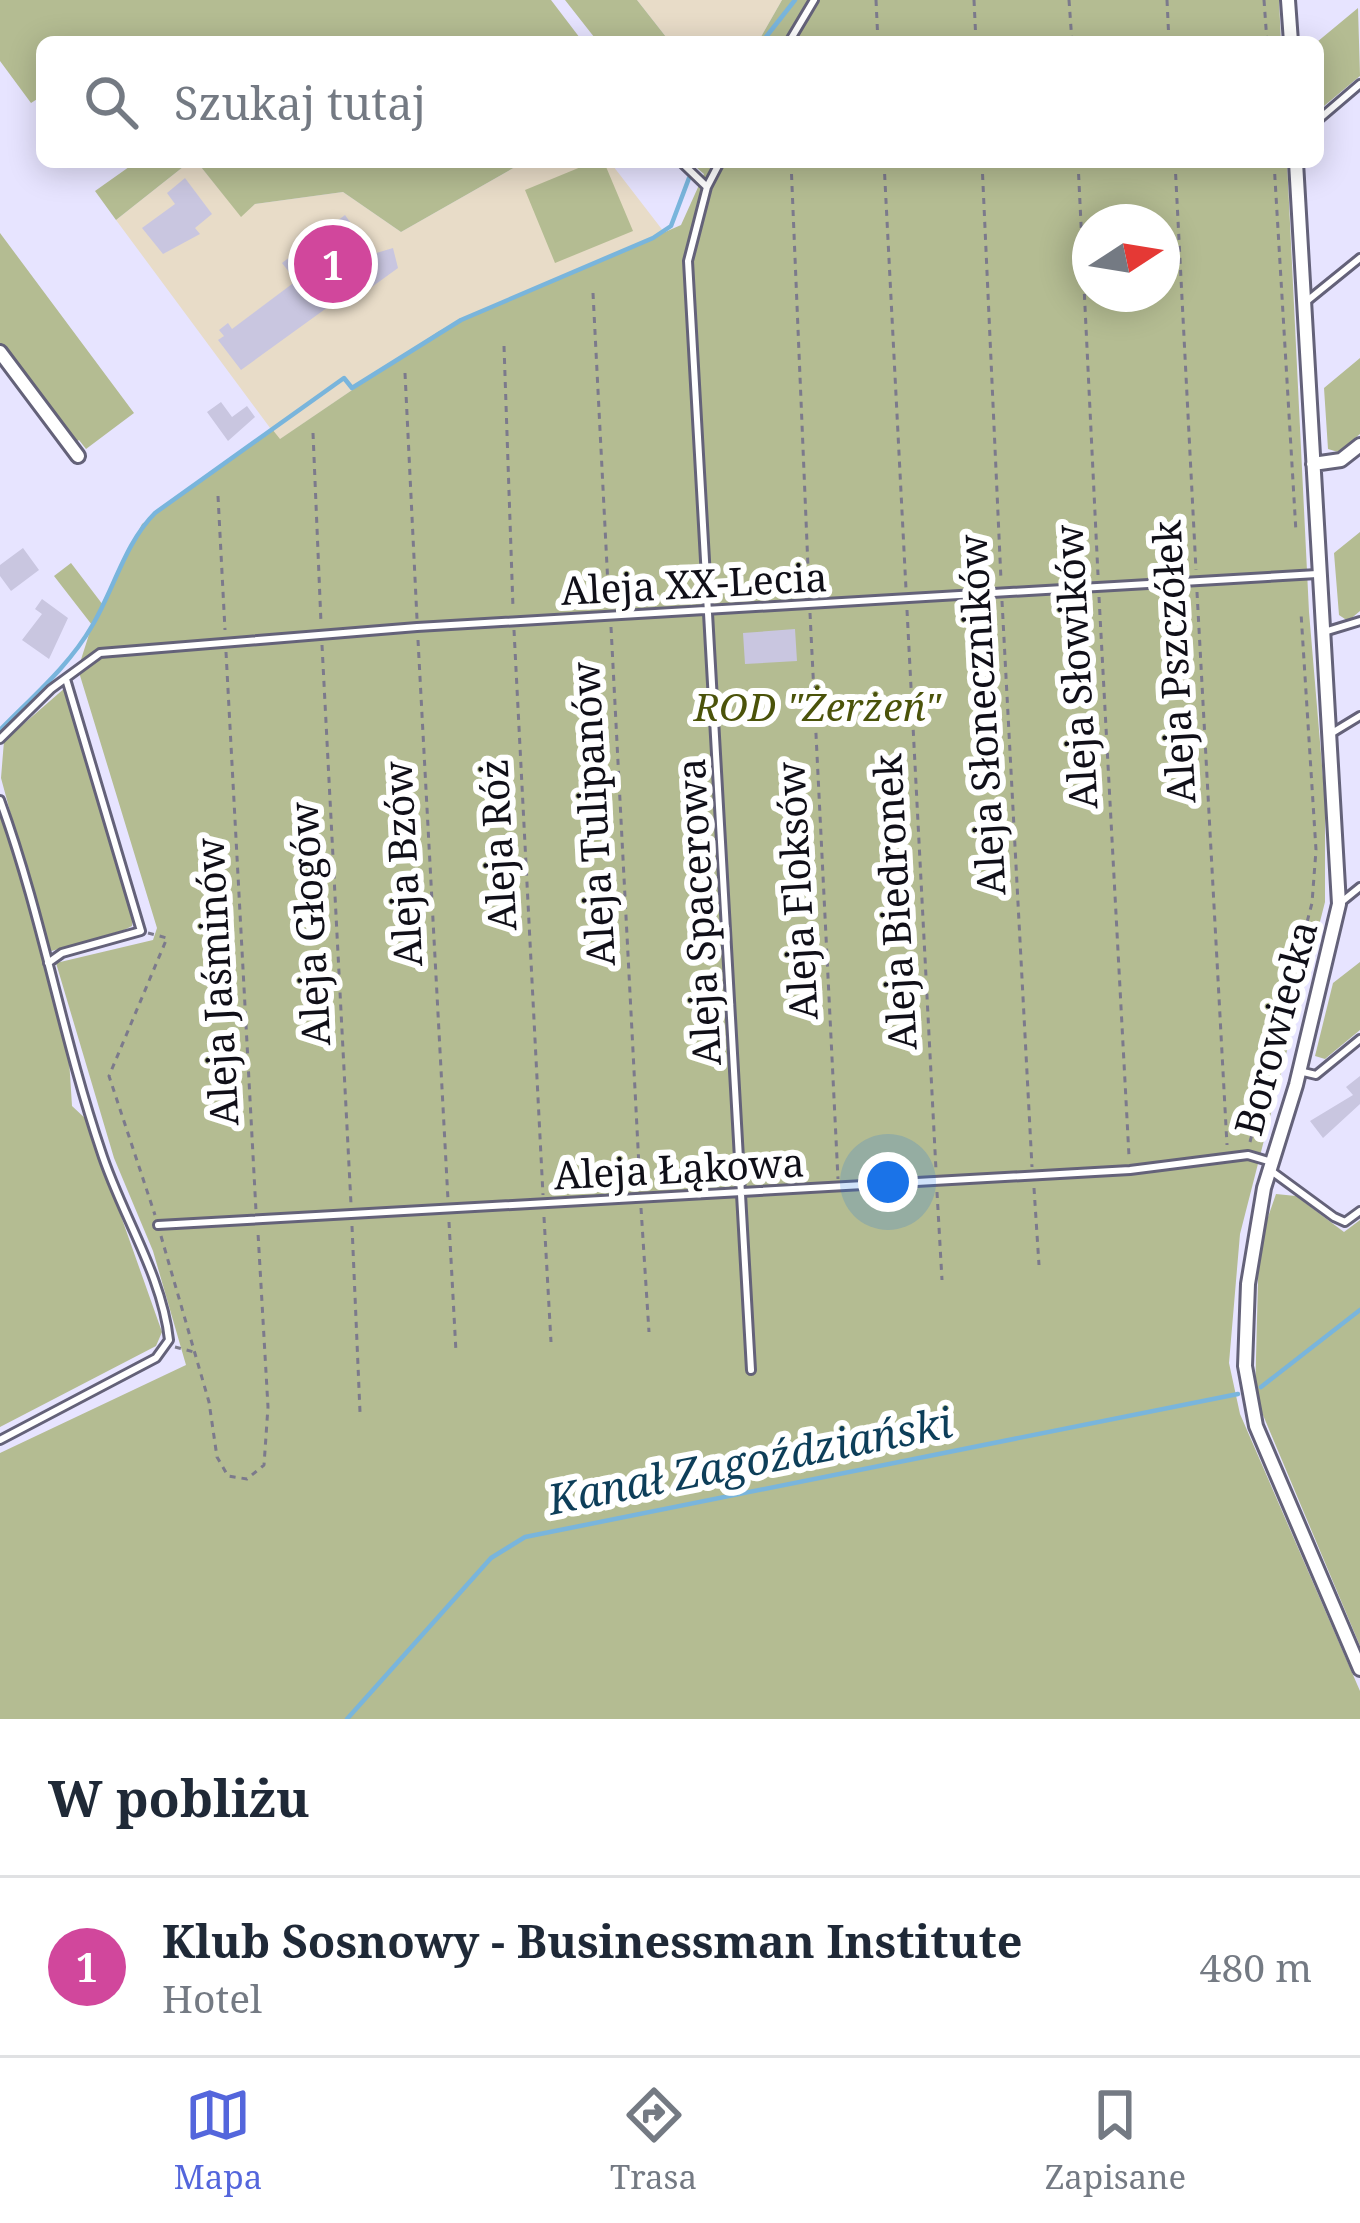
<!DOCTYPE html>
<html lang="pl">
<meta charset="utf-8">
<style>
body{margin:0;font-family:"Noto Serif",serif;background:#f6f6f7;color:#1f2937}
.compass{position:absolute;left:1072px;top:204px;width:108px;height:108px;border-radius:50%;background:#fff;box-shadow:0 6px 30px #0003;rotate:78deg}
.you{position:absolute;left:888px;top:1182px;width:42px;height:42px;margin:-30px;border:9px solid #fff;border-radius:50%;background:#1a73e8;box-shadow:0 0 0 18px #1a73e833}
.badge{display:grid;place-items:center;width:78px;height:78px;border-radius:50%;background:#5466dc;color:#fff;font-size:39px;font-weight:700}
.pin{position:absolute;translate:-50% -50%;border:6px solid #fff;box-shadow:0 3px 12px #0006}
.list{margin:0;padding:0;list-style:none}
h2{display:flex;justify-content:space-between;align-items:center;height:156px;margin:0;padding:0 48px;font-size:51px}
h2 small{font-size:39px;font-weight:400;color:#747a83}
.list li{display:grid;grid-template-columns:78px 1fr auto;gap:36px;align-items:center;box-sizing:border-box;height:180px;padding:0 48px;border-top:3px solid #e0e1e3}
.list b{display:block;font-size:45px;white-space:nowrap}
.list p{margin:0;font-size:39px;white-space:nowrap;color:#747a83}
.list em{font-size:39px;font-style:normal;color:#747a83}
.icon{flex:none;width:66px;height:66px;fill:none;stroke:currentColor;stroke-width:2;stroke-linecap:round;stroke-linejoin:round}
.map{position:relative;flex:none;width:1360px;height:1719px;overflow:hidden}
.search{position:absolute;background:#fff;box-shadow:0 6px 30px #0003;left:36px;right:36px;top:36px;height:132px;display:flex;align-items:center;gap:30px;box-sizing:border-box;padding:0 42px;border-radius:18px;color:#747a83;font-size:45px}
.sheet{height:336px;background:#fff}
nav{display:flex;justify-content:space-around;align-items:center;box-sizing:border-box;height:168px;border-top:3px solid #e0e1e3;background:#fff;font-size:33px;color:#747a83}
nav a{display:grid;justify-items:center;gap:6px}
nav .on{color:#5466dc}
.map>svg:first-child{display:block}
</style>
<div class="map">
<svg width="1360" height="1719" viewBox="0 0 1360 1719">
<rect width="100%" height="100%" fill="#e7e4ff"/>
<path fill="#e8dcc8" d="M637,0h145l-24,42h-88z
M181,162h16l44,54 14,-12 88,-12 58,40 123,-70h86l54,70 -225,99 -160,109 -163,-220 67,-53z"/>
<path fill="#b4bc92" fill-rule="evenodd" d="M0,0h551l32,42h-541v54l-11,7 -31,-42z
M565,0h72l33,42h-72z
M782,0h497l2,42h-523z
M1358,8l2,68 -42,35 -1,-69z
M136,162h45l2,5 -67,53 -21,-29z
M197,162h327l-123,70 -58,-40 -88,12 -14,13z
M593,162h11l29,69 -78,32 -30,-73z
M690,162h597l22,450 16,189v101l-85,332 -11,129 11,51 120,277v28h-1360v-266l186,-88 -33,-114 -39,-93 -58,-195 97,-23 4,-12 -79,-259 14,-44 -38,-49 17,-13 32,42 39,-81 130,-95 8,10 159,-108 242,-106 23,-51zM1090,222h72v72h-72z
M0,233l134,180 -48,36 -7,-9 -5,3 -74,-100z
M1360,358v76l-22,18 -10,-3 -4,-61z
M1360,532v79l-12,10 -9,-6 -5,-62z
M66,687l67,229 -1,10 -8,4 -76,22 -47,-174 3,-37z
M0,807l68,236 4,63 15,14 75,212 -6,14 -156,81z
M1360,962v68l-35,29 -10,-3 18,-73z
M1276,1194l20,2 48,36 16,-12v426l-105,-250 4,-153z"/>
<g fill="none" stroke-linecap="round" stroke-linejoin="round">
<path stroke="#79b5dc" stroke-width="4.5" d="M762,42l33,-42
M692,168l4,-6
M0,730c32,-33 69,-64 92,-104 22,-37 33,-83 63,-113l189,-135 8,10 109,-68 192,-82 18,-12 18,-48
M1261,1387l99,-77
M347,1719l144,-161 34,-21 713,-143"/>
</g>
<path fill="#c9c6e0" d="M185,178l27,36 -17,14 5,6 -37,20 -21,-26 33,-24 -8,-11z
M345,215l28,39 20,-6 5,20 -29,21 -4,-5 -19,10 -105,76 -23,-30 6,-4 -5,-6 9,-7 4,6 64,-48 -14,-18z
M221,402l11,15 15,-11 8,11 -27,24 -21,-29z
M23,548l16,22 -28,21 -11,-15v-11z
M42,599l26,19 -19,41 -27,-19 20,-26 -7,-5z
M795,629l2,32 -52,3 -2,-31z
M1360,1076v28l-37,34 -13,-17 43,-26 -7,-8z"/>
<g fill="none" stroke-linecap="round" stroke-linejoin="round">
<defs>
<path id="service" d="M789,42l25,-42
M1318,120l42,-36
M681,162l26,25
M720,162l-13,25 -19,74 63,1109
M1307,301l53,-43
M1324,632l36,-11
M1332,733l28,-17
M0,739l51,-50 49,-36 317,-26 900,-53
M0,800c42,115 62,236 101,351 20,63 61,123 68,189l-13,18 -156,82
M1339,904l21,-17
M48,963l14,-10 79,-22 -75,-252
M1299,1071l17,4 44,-36
M1270,1170l64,47 11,5 15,-11
M158,1225l972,-55 118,-15 24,7"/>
<path id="minor" d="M1288,0l3,42
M1296,162l43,742 -43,181 -32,103 -16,96 -3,82 11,60 104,243
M0,352l78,104
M1313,464l28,-4 19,-15"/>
</defs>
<use href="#service" stroke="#646279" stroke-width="12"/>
<use href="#minor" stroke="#646279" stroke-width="18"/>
<path stroke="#7c7a8c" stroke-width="3" stroke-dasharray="6 6" stroke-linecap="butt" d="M876,0l2,42
M974,0l2,42
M1069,0l3,42
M1167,0l2,42
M1264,0l3,42
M791,162l18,429
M884,162l22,427
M982,162l19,418
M1078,162l20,413
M1175,162l21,408
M1274,162l22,370
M593,293l16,312
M504,346l9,262
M405,373l12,246
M313,433l8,190
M218,496l7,134
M1197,592l30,553
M1099,597l30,559
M1002,601l30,566
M907,610l29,560
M810,613l28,566
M611,627l29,559
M514,630l29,565
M418,640l30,560
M322,645l29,559
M226,652l30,559
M148,933l19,5 -58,138 46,139
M1250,1142l62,-239 4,-53 -15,-237
M1034,1188l5,77
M937,1192l5,88
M641,1208l8,124
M544,1217l7,125
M449,1222l7,130
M352,1226l8,186
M161,1236l48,166 8,55 11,19 19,3 17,-14 4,-58 -10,-174
M175,1347l19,5"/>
<use href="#service" stroke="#fff" stroke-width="6"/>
<use href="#minor" stroke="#fff" stroke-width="12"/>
</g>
<g text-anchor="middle" stroke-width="12" stroke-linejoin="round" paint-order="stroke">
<g font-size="39" fill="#100f18" stroke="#fff">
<text transform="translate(694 584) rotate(-3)" y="14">Aleja XX-Lecia</text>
<text transform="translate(1174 662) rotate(-93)" y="14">Aleja Pszczółek</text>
<text transform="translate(1076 667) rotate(-93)" y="14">Aleja Słowików</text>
<text transform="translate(982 715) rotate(-93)" y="14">Aleja Słoneczników</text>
<text transform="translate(593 814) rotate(-93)" y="14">Aleja Tulipanów</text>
<text transform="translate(498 845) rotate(-93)" y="14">Aleja Róż</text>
<text transform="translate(403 864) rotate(-93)" y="14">Aleja Bzów</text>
<text transform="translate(797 891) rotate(-93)" y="14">Aleja Floksów</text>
<text transform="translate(895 902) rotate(-93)" y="14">Aleja Biedronek</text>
<text transform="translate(699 912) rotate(-93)" y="14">Aleja Spacerowa</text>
<text transform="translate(310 924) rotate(-93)" y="14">Aleja Głogów</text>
<text transform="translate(217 982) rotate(-93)" y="14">Aleja Jaśminów</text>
<text transform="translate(1276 1028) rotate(-75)" y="14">Borowiecka</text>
<text transform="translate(679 1169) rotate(-3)" y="14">Aleja Łąkowa</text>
</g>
<g font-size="39" font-style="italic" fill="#4b530a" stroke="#fff">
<text x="817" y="721">ROD "Żerżeń"</text>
</g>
<g font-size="42" font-style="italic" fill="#0d3e59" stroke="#fff">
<text transform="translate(750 1461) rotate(-11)" y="15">Kanał Zagoździański</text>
</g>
</g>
</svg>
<svg class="compass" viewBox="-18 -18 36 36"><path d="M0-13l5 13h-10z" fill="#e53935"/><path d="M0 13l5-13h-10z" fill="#747a83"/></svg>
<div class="you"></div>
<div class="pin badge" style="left:333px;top:264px;background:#d1479c">1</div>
<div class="search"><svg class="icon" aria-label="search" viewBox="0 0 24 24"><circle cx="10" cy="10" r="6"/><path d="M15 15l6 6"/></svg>Szukaj tutaj</div>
</div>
<section class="sheet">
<h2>W pobliżu<small></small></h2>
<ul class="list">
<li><span class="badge" style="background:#d1479c">1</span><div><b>Klub Sosnowy - Businessman Institute</b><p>Hotel</p></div><em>480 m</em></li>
</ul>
</section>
<nav>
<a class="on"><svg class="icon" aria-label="map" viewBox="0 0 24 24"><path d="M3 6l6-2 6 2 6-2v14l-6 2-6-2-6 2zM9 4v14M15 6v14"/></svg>Mapa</a>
<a><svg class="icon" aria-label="directions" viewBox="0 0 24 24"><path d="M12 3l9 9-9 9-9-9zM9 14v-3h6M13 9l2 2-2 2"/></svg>Trasa</a>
<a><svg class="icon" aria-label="saved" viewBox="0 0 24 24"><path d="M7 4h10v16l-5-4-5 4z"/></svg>Zapisane</a>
</nav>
